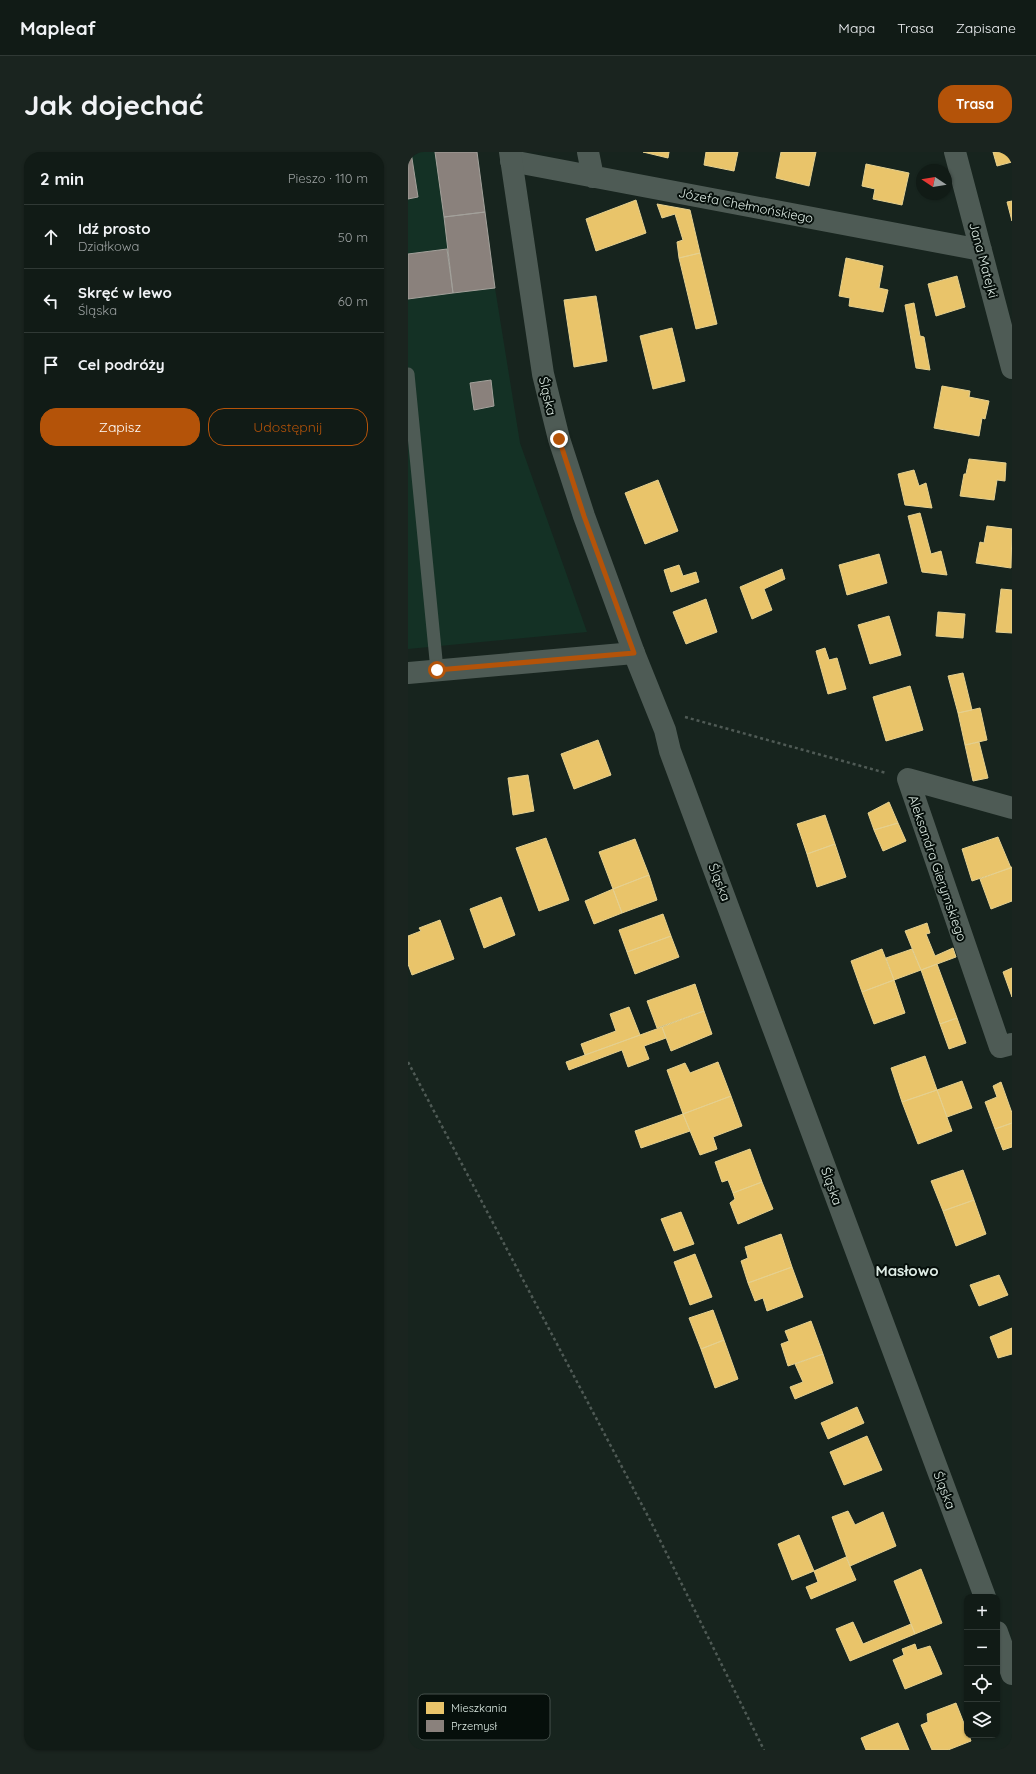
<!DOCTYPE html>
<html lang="pl">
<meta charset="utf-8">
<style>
body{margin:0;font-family:Quicksand,sans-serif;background:#1a241f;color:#f1f3f6}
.controls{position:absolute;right:12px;bottom:12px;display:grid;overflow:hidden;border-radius:8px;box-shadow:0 1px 3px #0004}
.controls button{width:36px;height:36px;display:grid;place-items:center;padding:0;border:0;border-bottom:1px solid #303935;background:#111b16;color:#f1f3f6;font:20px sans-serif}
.compass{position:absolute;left:508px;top:12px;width:36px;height:36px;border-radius:50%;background:#111b16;box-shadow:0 1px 3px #0004;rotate:282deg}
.stop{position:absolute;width:12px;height:12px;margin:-9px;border:3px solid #b45309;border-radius:50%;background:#fff}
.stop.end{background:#b45309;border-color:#fff;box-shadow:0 1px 4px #0008}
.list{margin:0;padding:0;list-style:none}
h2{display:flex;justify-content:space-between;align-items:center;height:52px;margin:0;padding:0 16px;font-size:17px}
h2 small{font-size:13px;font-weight:400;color:#9ca1a1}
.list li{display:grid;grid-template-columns:26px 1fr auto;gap:12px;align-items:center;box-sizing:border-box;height:64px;padding:0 16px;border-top:1px solid #303935}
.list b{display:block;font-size:15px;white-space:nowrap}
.list p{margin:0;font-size:13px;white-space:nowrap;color:#9ca1a1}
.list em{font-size:13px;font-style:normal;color:#9ca1a1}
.actions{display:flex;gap:8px;padding:12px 16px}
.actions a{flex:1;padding:9px 0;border:1px solid #b45309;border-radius:16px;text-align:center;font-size:14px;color:#b45309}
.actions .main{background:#b45309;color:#fff}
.icon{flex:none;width:22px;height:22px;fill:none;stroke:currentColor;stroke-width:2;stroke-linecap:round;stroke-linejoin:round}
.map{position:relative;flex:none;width:604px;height:1598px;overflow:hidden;border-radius:16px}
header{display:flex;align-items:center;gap:24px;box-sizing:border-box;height:56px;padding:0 20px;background:#111b16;border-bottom:1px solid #303935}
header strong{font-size:19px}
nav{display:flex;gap:22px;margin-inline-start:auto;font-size:14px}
.intro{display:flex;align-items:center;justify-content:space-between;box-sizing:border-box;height:96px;padding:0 24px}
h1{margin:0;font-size:28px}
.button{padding:10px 18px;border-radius:16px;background:#b45309;color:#fff;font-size:14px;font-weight:700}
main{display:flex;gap:24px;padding:0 24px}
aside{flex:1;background:#111b16;border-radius:16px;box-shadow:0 1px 3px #0004}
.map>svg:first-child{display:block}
</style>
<header>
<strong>Mapleaf</strong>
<nav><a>Mapa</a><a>Trasa</a><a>Zapisane</a></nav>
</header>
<div class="intro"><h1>Jak dojechać</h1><a class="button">Trasa</a></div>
<main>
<aside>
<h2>2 min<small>Pieszo · 110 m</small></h2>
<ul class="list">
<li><svg class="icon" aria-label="ahead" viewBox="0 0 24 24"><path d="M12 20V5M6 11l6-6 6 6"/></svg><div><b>Idź prosto</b><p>Działkowa</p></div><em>50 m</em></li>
<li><svg class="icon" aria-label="left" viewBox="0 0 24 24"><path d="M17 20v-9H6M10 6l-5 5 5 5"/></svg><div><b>Skręć w lewo</b><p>Śląska</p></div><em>60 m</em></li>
<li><svg class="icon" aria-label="arrive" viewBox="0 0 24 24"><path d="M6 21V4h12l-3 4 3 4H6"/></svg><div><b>Cel podróży</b></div></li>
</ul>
<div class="actions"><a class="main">Zapisz</a><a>Udostępnij</a></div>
</aside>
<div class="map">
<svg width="604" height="1598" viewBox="0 0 604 1598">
<rect width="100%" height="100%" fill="#17241e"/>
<path fill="#143125" d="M0,0h69l18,136 25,155 67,189 -179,17z"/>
<path fill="#e9c46a" stroke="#e5d08f" d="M235,0h26l-1,6z
M298,0h32l-4,19 -30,-6z
M373,0h35l-7,34 -33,-8z
M585,0h19v10l-15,4z
M458,12l43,9 -7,32 -29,-6 2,-10 -13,-3z
M228,48l10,33 -50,18 -10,-32z
M604,49v20l-5,-19z
M249,52l33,6 10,43 -21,5 -2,-16 6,-2 -8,-26 -13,4z
M292,101l17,71 -21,5 -17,-71z
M438,106l37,8 -4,22 9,2 -5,22 -34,-6 1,-8 -11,-2z
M549,124l8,31 -29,9 -8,-32z
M188,144l11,65 -33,6 -10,-67z
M506,151l6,33 4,1 6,33 -14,-2 -11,-63z
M264,176l13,53 -32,8 -13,-53z
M534,234l28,5 -1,6 20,4 -4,18 -3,-1 -3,18 -45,-8z
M561,307l37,4 -1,18 -8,-1 -3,20 -34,-4 4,-22h2z
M506,318l5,16 7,-3 6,25 -27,-3 -7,-31z
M250,328l20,51 -33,13 -20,-51z
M512,361l11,41 10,-3 6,24 -25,-3 -14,-56z
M579,374l25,3 -1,39 -35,-5 4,-21 4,1z
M471,402l8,29 -40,12 -8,-30z
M271,413l4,11 13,-4 3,10 -28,10 -7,-22z
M374,417l3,10 -21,10 8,21 -20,9 -12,-32z
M593,437l11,1v43l-16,-1z
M298,447l11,33 -31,12 -13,-32z
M530,460l27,2 -2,24 -27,-2z
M481,464l12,39 -31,9 -12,-39z
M417,496l4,12 8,-2 9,31 -18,5 -12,-43z
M555,521l9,37 -14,3 -10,-37z
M502,534l13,44 -37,11 -13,-44z
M572,556l7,32 -22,5 -7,-32z
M190,588l13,35 -37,14 -13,-35z
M571,590l9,36 -15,3 -8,-36z
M120,623l6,36 -21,4 -5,-37z
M481,650l9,21 -24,7 -6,-17z
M417,663l10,29 -28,10 -10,-30z
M490,671l8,18 -23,10 -9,-21z
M590,685l13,31 -39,13 -10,-32z
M138,686l23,62 -30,11 -23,-63z
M227,687l14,36 -36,14 -14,-37z
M427,692l11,33 -29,10 -10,-33z
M604,715v34l-21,8 -11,-30z
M241,723l8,25 -35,13 -9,-24z
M205,737l9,24 -28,11 -9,-23z
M93,745l14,38 -31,13 -14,-39z
M255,762l8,22 -44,16 -8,-22z
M32,768l14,39 -42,16 -4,-11v-28l13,-5 -2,-3z
M519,771l3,10 -4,1 9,22 18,-8 3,9 -35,13 -16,-39z
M263,784l8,21 -44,17 -8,-22z
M474,797l12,31 -32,12 -11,-31z
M504,797l9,21 -27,10 -8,-22z
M529,812l20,54 -17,6 -19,-54z
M604,816v29l-9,-25z
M486,828l11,33 -31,11 -12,-32z
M287,832l9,27 -47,17 -10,-27z
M221,855l11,28 -55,20 -4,-11 35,-13 -6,-17z
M296,859l8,23 -41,17 -9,-24z
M549,866l9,25 -17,6 -9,-25z
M254,875l4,11 -22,8 5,13 -21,8 -6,-17 -53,20 -3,-8z
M517,904l12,34 -35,12 -11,-34z
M310,910l13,34 -48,18 -16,-44 18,-7 5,10z
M554,929l10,27 -25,9 -10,-27z
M593,930l11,31v10l-17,6 -10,-27 12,-5 -4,-11z
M529,938l15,41 -34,13 -16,-42z
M323,944l11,30 -29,11 4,12 -17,6 -17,-41z
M275,962l7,17 -49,17 -6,-17z
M604,971v24l-9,3 -8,-21z
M342,997l12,33 -29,11 -5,-13 -6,2 -7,-20z
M555,1018l11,30 -31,11 -12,-30z
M354,1030l11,27 -35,15 -8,-21 5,-4 -2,-6z
M566,1048l12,34 -30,12 -13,-35z
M273,1060l13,32 -20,7 -13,-32z
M373,1082l11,33 -44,16 -7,-22 7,-3 -3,-11z
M287,1102l17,43 -22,8 -16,-43z
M384,1115l11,30 -36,14 -4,-13 -8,3 -7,-18z
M591,1123l9,20 -29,11 -9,-21z
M305,1158l11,30 -23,9 -12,-31z
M403,1169l12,33 -35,12 -7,-22 8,-3 -4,-10z
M604,1176v26l-14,4 -8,-21z
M316,1188l14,39 -23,9 -14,-39z
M415,1202l10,29 -38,16 -5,-12 13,-5 -8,-18z
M449,1255l7,16 -36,16 -7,-16z
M459,1284l15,34 -38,15 -14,-33z
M440,1359l7,14 28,-13 13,34 -46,20 -18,-49z
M391,1383l15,36 -22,9 -14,-36z
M438,1405l10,23 -45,19 -5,-12 12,-5 -4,-11z
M513,1417l21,54 -27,11 -21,-53z
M445,1470l10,22 48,-20 4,10 -65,27 -14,-32z
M507,1492l2,6 13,-4 12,28 -37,15 -12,-29 11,-5 -2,-6z
M548,1551l11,28v4h2l2,6 -23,9h-16l-11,-25 7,-3 -1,-8z
M490,1571l11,27h-43l-5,-12z"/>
<path fill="#8a817c" stroke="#a3a19b" d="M0,0h3l7,45 -10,2z
M27,0h42l8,60 -41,5z
M77,60l10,76 -42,5 -9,-76z
M39,97l6,44 -45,6v-45z
M83,228l3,26 -20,4 -4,-27z"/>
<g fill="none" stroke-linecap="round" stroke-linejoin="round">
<path stroke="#4f5a55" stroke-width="2.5" stroke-dasharray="3 3" stroke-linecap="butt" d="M277,565l201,56
M0,910l243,460 113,228"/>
<path stroke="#4e5b55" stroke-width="13" d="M0,222l29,296"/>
<path stroke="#4e5b55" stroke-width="22" d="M180,0l5,25
M547,0l57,216
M103,9l470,89
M0,521l226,-20
M604,656l-104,-29 92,268 12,-3"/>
<path stroke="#4e5b55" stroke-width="22" d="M102,0l33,222 16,65 25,77 50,137 31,77 5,21 315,846
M589,1480l15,42"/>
</g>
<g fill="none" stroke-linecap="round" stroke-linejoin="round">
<path stroke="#b45309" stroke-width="5" d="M29,518l197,-17 -50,-137 -25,-77"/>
</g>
<g text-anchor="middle" stroke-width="4" stroke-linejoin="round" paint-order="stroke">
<g font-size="13" fill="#ddebe4" stroke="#060f0b">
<text transform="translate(338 53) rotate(11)" y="5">Józefa Chełmońskiego</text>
<text transform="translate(576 108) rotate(75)" y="5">Jana Matejki</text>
<text transform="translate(140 244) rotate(77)" y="5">Śląska</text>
<text transform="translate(530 716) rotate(71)" y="5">Aleksandra Gierymskiego</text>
<text transform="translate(312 730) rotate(69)" y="5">Śląska</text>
<text transform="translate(424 1034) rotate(70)" y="5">Śląska</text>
<text transform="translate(537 1338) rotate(69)" y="5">Śląska</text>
</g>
<g font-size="15" font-weight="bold" fill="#ddebe4" stroke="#060f0b">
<text x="499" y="1124">Masłowo</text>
</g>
</g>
<rect x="10" y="1542" width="132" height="46" rx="6" fill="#060f0b" stroke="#46514c" stroke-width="1"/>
<rect x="18" y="1550" width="18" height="12" fill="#e9c46a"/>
<rect x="18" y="1568" width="18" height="12" fill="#8a817c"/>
<g font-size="11" fill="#ddebe4">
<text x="43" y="1560">Mieszkania</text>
<text x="43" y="1578">Przemysł</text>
</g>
</svg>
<div class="controls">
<button>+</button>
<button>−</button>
<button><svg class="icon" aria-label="locate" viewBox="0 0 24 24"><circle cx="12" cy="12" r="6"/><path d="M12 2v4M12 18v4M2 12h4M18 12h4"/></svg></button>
<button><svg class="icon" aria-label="layers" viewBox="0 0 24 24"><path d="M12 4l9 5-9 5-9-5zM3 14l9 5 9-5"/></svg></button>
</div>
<svg class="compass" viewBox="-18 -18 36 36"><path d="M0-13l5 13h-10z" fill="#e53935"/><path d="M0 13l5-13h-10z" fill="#9ca1a1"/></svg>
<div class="stop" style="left:29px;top:518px"></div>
<div class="stop end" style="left:151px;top:287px"></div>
</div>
</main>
